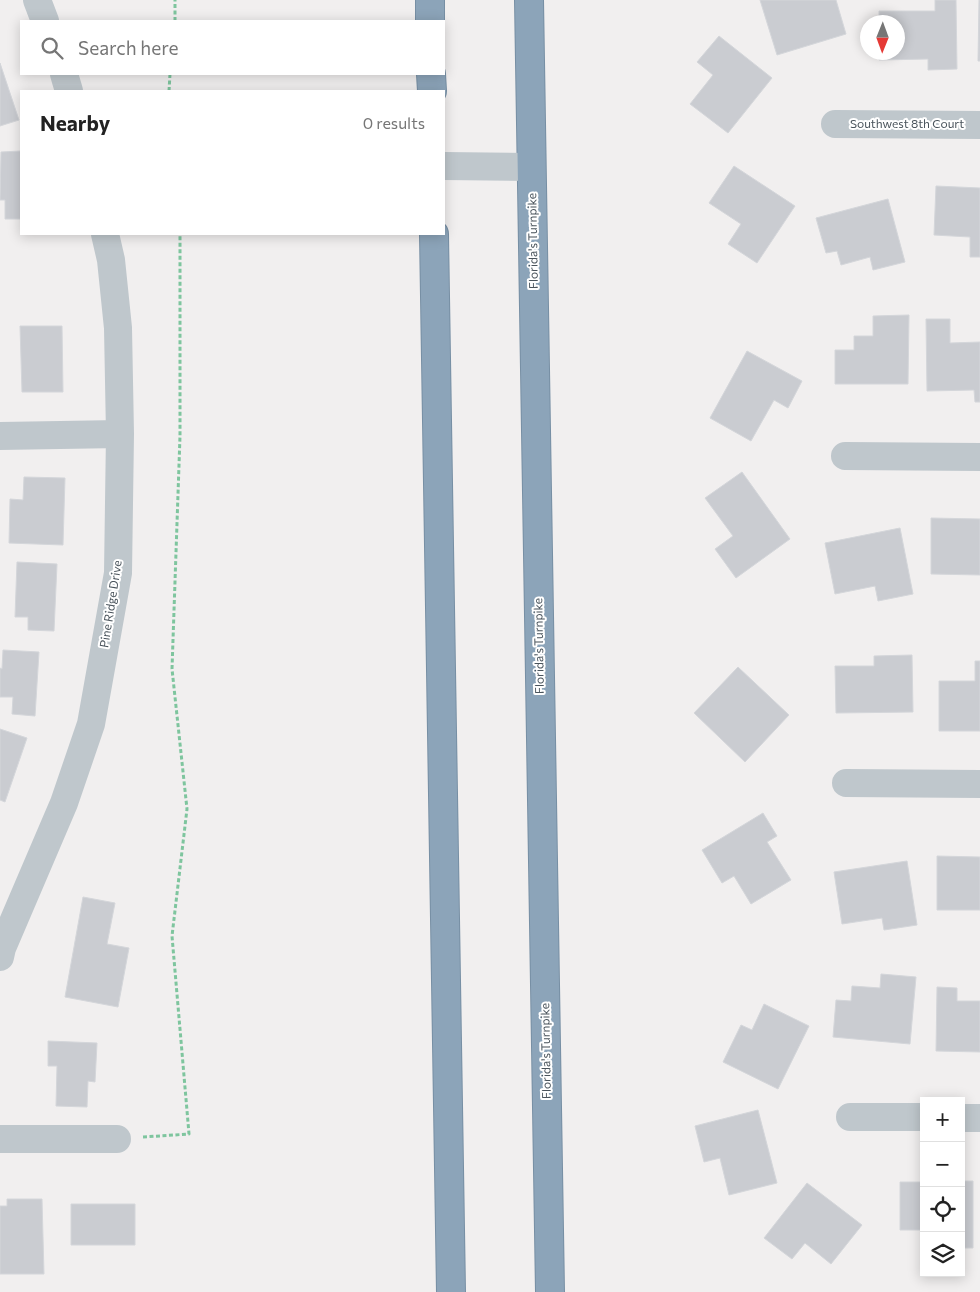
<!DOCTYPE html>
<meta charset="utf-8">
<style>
body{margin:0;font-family:Commissioner,sans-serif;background:#f6f6f6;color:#222}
.controls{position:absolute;right:15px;bottom:15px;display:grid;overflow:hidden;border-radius:0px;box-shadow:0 2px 12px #0003}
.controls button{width:45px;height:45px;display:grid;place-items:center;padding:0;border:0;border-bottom:1px solid #e0e0e0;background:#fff;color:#222;font:25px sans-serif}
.compass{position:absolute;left:860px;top:15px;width:45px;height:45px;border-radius:50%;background:#fff;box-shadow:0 2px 12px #0003;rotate:181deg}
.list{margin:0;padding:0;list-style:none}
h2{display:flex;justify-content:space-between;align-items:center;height:65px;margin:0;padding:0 20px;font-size:21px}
h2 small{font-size:16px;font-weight:400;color:#767676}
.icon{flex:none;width:28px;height:28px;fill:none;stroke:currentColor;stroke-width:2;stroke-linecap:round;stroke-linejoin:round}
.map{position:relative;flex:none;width:980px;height:1292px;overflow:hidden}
.search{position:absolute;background:#fff;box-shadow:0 2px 12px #0003;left:20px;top:20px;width:425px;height:55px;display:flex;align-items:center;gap:12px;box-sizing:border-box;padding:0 18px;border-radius:0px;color:#767676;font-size:19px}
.panel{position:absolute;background:#fff;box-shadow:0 2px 12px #0003;left:20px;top:90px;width:425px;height:145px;border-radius:0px}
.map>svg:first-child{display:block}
</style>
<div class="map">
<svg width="980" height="1292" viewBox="0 0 980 1292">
<rect width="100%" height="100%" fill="#f1efef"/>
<path fill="#caccd1" stroke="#d4d6da" d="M760,0h76l10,34 -69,21z
M935,0h21l1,69 -29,1v-11l-49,1v-8h19v-30h-19v-11h56z
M979,0h1v61h-2z
M719,36l53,42 -44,55 -38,-29 23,-29 -16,-13z
M0,63l19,57 -19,6z
M21,151v68h-16v-19h-5l1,-48z
M734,166l61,40 -38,57 -29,-19 13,-20 -32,-21z
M936,186l44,2v69h-10v-20l-36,-2z
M888,199l17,63 -32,8 -3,-13 -29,8 -4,-14 -11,2 -10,-35z
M909,315l-1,69h-73v-34h19v-14h19v-20z
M926,319h24v24l30,-1v60h-5l-1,-12 -47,1z
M20,326h42l1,66h-41z
M747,351l55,30 -14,27 -14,-8 -23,41 -41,-23z
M742,472l48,67 -54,39 -21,-29 18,-13 -28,-38z
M24,477l41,1 -2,67 -54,-2 1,-44 13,1z
M931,518l49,1v56l-49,-1z
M900,528l13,66 -35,7 -3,-15 -40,8 -10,-51z
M17,562l40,2 -3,67 -26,-1v-13h-13z
M3,650l36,2 -4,64 -23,-2 1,-17h-13v-29l2,1z
M912,655l1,57 -77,1 -1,-47h39v-10z
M975,661h5v70h-41v-50h36z
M738,667l51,48 -44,47 -51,-49z
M0,729l27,9 -22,64 -5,-2z
M763,813l14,23 -10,6 24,38 -40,24 -17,-28 -12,7 -20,-33z
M937,856l43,1v53h-43z
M907,861l10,64 -33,5 -2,-12 -40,6 -8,-52z
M83,897l32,6 -8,41 22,4 -11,59 -53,-10z
M881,974l35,3 -6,67 -77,-7 3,-37 15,1 1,-15 28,2z
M937,987l20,1v13h23v51l-44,-1z
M764,1004l45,22 -31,63 -55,-27 18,-37 11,5z
M48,1041l49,2 -2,39 -7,-1 -1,26 -31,-1 1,-40h-9z
M758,1110l19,73 -48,12 -9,-37 -16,4 -9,-36z
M961,1181h12v67h-12z
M900,1182h24v48h-24z
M807,1183l55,42 -31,39 -26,-21 -13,16 -28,-21z
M7,1199h35l2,75h-44v-68h7z
M71,1204h64v41h-64z"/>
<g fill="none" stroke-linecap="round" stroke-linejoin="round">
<defs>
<path id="highway" d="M430,0v21
M529,0l21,1292
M431,74l1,17
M434,234l17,1058"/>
</defs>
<use href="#highway" stroke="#778fa4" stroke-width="30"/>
<path stroke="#7ec59e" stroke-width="3" stroke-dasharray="4 2.5" stroke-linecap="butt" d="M175,21v-21
M169,91l1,-17
M143,1137l46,-3 -17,-198 15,-127 -15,-140 8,-233v-202"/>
<path stroke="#bfc7cc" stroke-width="28" d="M37,0l8,21
M64,74l5,17
M835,124l145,1
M444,166l87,1
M0,436l120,-2
M845,456l135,1
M846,783l134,1
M0,957l2,-9 62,-145 27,-79 27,-151 2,-139 -2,-106 -7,-68 -6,-26
M850,1117h74
M961,1118h19
M0,1139h117"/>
<use href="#highway" stroke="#8ca4b9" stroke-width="28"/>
</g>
<g text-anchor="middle" stroke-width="4" stroke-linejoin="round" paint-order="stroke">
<g font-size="12" fill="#49535b" stroke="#fff">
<text x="907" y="128">Southwest 8th Court</text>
<text transform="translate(533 241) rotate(-91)" y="4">Florida's Turnpike</text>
<text transform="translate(111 604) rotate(-81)" y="4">Pine Ridge Drive</text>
<text transform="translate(539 646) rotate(-91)" y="4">Florida's Turnpike</text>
<text transform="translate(546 1051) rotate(-91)" y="4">Florida's Turnpike</text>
</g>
</g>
</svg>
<div class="controls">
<button>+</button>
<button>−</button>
<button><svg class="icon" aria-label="locate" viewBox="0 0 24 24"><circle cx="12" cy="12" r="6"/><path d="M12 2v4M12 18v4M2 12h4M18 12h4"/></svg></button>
<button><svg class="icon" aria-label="layers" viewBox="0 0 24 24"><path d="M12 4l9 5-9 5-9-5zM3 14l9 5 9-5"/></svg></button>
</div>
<svg class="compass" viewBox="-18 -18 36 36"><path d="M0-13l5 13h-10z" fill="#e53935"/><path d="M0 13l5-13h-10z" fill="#767676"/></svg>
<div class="search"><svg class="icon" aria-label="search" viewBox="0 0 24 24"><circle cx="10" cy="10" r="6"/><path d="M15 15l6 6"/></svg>Search here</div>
<section class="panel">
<h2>Nearby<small>0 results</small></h2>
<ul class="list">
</ul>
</section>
</div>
